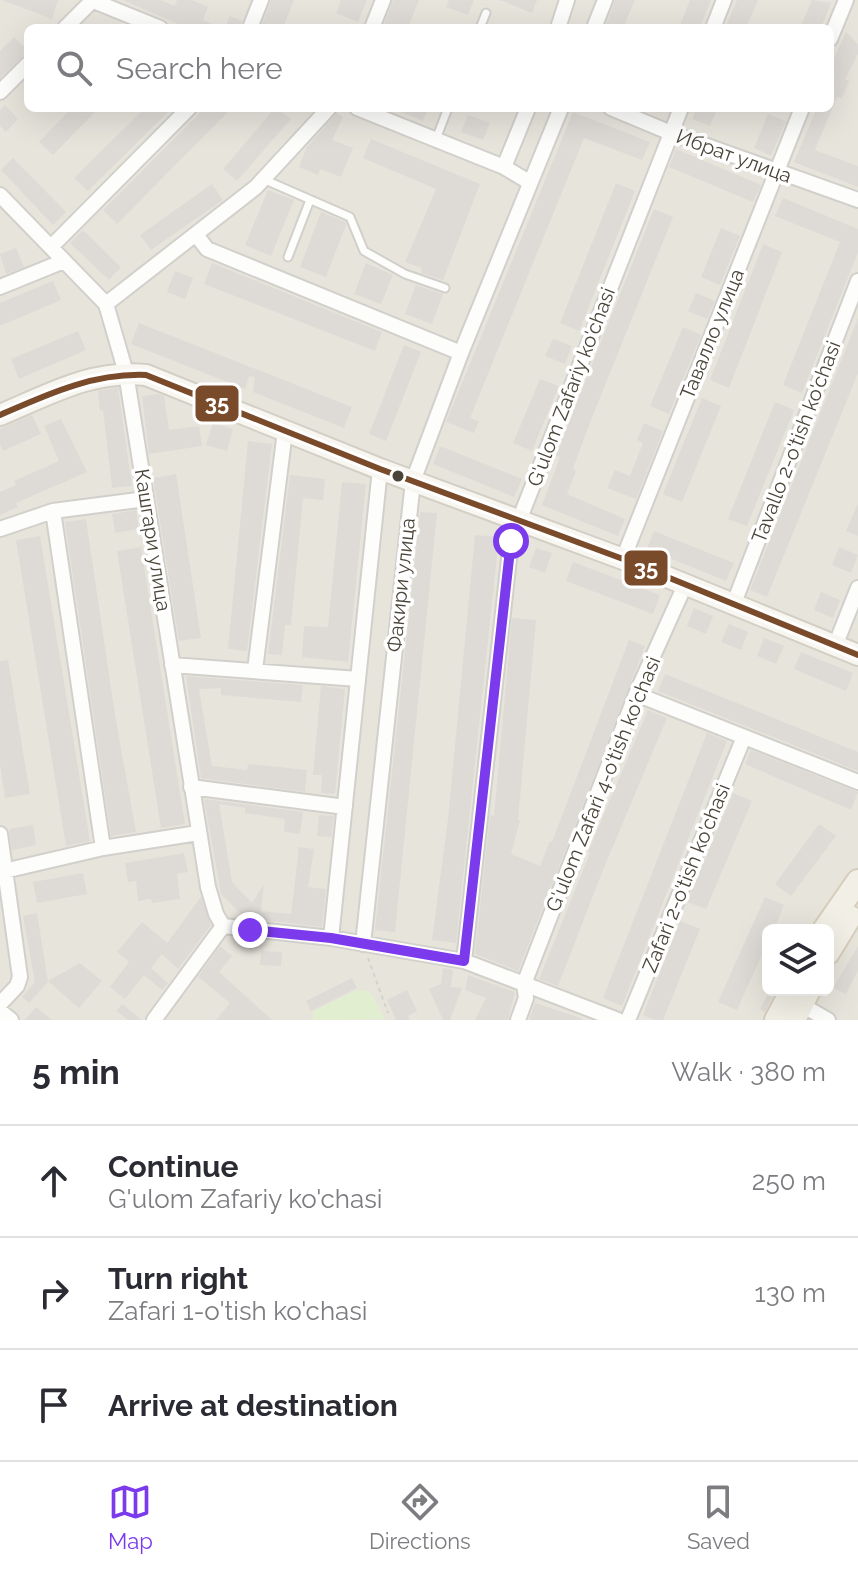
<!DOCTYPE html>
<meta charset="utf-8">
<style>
body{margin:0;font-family:Raleway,sans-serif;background:#f2f2f3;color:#2b2b33}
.controls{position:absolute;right:24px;bottom:24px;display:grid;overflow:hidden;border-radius:12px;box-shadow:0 8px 32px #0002}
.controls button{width:72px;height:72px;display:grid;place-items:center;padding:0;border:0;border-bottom:2px solid #e1e1e2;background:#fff;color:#2b2b33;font:40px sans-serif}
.stop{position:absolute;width:24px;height:24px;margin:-18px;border:6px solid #7c3aed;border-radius:50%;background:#fff}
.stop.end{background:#7c3aed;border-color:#fff;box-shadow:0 2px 8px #0008}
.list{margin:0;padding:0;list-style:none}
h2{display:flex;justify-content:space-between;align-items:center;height:104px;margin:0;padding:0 32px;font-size:34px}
h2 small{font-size:26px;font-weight:400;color:#7c7c81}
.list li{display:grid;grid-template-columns:52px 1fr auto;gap:24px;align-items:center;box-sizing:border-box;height:112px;padding:0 32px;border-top:2px solid #e1e1e2}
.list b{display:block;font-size:30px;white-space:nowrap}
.list p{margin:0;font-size:26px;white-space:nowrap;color:#7c7c81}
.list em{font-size:26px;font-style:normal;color:#7c7c81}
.icon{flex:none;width:44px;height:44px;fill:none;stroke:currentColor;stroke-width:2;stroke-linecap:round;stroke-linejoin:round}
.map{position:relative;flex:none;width:858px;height:1020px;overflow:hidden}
.search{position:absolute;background:#fff;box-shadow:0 8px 32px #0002;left:24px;right:24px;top:24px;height:88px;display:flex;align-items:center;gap:20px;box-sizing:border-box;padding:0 28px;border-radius:12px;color:#7c7c81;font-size:30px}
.sheet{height:440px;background:#fff}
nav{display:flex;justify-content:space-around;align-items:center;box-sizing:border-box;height:112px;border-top:2px solid #e1e1e2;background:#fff;font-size:22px;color:#7c7c81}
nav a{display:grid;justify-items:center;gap:4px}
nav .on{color:#7c3aed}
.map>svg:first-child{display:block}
</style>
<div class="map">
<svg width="858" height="1020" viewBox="0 0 858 1020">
<rect width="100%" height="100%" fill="#f4f2ee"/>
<path fill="#e7e4dc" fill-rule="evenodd" d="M0,0h858v1020h-858zM28,28h802v80h-802zM768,930h60v60h-60z"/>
<path fill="#e1eecf" d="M357,990l13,1 15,28 -72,1v-9z"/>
<path fill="#dedbd6" d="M2,0h56l-6,19z
M123,0h37l15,6 2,-6h15l16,7 -5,13 17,8h-33z
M271,0h23l-11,28h-22z
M341,0h26l-9,22 -22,-9z
M393,0h26l-11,28h-15l-9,-3z
M449,0h25l-6,15 -22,-8z
M500,0h37l-5,13z
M615,0h20l-12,28h-18z
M690,0h21l-11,28h-21z
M737,0h21l-12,28h-21z
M812,0l19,3 -10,25h-21z
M230,16l12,5 -2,7h-15z
M846,32l12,12v10l-13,25 4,2 -7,17 -5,-1 -22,53 43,16v21l-64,-25 23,-54h13v-41z
M14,37l14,14 -28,27v-27z
M5,105l13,14 -12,13 -6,-6v-16z
M72,108h27l-46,47 -14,-13z
M145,108h27l-84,83 -14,-13z
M205,108h27l-115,116 -14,-14z
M275,108l16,11 -54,62 -14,-12z
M392,108h36l-5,13z
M697,108l19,4 -6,14 -18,-7z
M573,112l77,30 -8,18 -58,-22 -114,280 9,3 -5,12 -28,-11z
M337,113l6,4 -11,23 21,8 -12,29 -21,-8 -2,6 -19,-8 8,-20z
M768,114l18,7 -15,35 -17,-8z
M468,115l22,8 -7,17 -22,-8z
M371,139l109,45 -37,96 -22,-7 1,-5 -17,-6 31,-73 -73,-31z
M676,149l85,36 -8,17 -84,-35z
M13,158l53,54 -13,13 -52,-55z
M616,183l19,8 -56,140 -19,-8z
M212,184l11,16 -72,50 -11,-15z
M268,190l26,10 -23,56 -26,-11z
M783,198l75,31v23l-56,141 -19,-8 57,-143 -65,-26z
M654,209l19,8 -82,203 -18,49 3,2 -9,23 58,25 -7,17 -76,-31 18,-48 -4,-2z
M321,212l24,10 1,3 -20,52 -26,-10z
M721,228l19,8 -20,49 -19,-8z
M83,230l38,37 -12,13 -39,-37z
M763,244l19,8 -53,136 -19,-8z
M16,248l8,19 -18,7 -6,-20z
M212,263l170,69 -7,19 -171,-67z
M366,263l27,12 -12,29 -27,-10z
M175,271l18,7 -8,21 -18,-7z
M53,281l8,19 -61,26v-23z
M416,285l27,9 -11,30 -27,-10z
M696,293l19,8 -8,18 -19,-8z
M858,318v55l-91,224 -17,-7z
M139,323l213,84 -8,21 -91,-36 2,-15 -6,-1 -4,13 -114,-45z
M683,327l18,8 -32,79 -19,-8z
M78,331l8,19 -67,29 -8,-20z
M553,339l19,7 -7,18 -20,-8z
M404,345l17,7 -35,89 -17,-7z
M540,379l19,7 -27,65 -19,-8z
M118,388l14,98 -20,2 -9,-78 -3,1 -2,-20z
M158,394l6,2 5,34 30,-4 3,20 -53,8 -7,-58z
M702,398l19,8 -39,96 -19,-8z
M775,402l19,8 -47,116 -19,-7z
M32,415l9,19 -38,17 -3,-7v-15z
M61,419l26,53 -71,31 2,4 -18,8v-23l16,-7 -2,-4 45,-20 -15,-35z
M213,423l20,6 -6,22 -21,-6z
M644,423l19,8 -27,68 -29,-11 8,-18 15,6 13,-33 -6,-3z
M248,441l24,3 -25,207 -19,-2z
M440,446l82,33 -8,18 -81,-33z
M176,474l25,164 -22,3 -26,-163z
M290,475l35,4 -2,21 -20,-2 -12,127h-6l-3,30 -14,-1z
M342,482l24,2 -18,178 -46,-5 2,-31 24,1z
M858,503v33l-12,-5z
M136,510l3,19 -24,4 -3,-19z
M420,512l17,1 -42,419 -20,-2z
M86,519l29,196 21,117 -25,4 -46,-314z
M654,531l80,32 -8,18 -79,-32z
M475,535l24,2 -43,406 -24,-3 16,-121z
M40,536l50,305 -24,5 -50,-306z
M141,547l44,277 -24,4 -44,-277z
M839,547l19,8 -7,18 -19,-8z
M536,548l16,5 -7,20 -16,-6z
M573,562l87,33 -7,19 -87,-33z
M821,592l19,8 -7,18 -19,-8z
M694,608l19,8 -7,18 -19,-8z
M512,618l24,2 -18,200h2l-9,34 29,12 10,-25 2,1 77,-202 16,6 -127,325 -43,-17 15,-139 4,1z
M729,624l19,8 -7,18 -20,-8z
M764,638l20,8 -8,18 -19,-8z
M801,652l52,21 -7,18 -52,-22z
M8,660l22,134 -25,4 -5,-34v-103z
M665,674l193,78v19l-200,-80z
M186,676l117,9 -2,17 -80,-7v-7l-22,1 13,77 35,4 1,-6 59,6 -2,22 -104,-14z
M321,686l24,3 -10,105 -14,-1 1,-18h-9z
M648,710l19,8 -64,152 -45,116 -19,-7 51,-126 -2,-1z
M707,733l20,8 -105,265 -19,-8z
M751,750l107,42 -7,18 -106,-46z
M733,793l19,8 -46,108 -19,-7z
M204,799l99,13 -3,22 -16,-2 1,-13 -40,-6v-5l-26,-4 13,78 20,21 12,-19 -3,27 30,3 8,-67 15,2 -6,38 18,2 -4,38 -77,-9 -24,-24z
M319,815l15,1 -3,21 -14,-1z
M819,824l17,12 -45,60 -16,-12z
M33,825l3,20 -24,5 -3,-21z
M184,853l4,19 -11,2 3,25 -28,4 -1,-4 -13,2 -2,-20 -8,1 -3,-19z
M83,873l4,21 -50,9 -4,-21z
M201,897l10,28 -33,44 -16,-15 -11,14 17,15 -6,7 -18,-15 -19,24 -15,-12 19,-25 -12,-10 25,-30 25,21z
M765,897l19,8 -10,25h-6v11l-31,69 -19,-8z
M37,913l11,69 -19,21 -7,-6 13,-15 -12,-66z
M680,921l20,8 -37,91h-8l-12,-5z
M220,946l12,10 -13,16 53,48h-56l14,-17 -32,-26z
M858,946v24l-12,24 -13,-6z
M261,951l21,1 -1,14 -21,-1z
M80,963l22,18 -23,27 -31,-27z
M443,968l10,2 -2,17 11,1 -12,32h-7l-14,-31 12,-5z
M468,975l47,17 -7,28h-33l11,-22 -21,-8z
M352,978l5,10 -46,23 -5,-10z
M407,990l10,21 -9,5 2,4h-14l-9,-20z
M770,990h6l-11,22 -5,-3z
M535,1003l46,15v2h-52z
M122,1004l20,16h-14l-12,-9z
M36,1007l16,13h-27z"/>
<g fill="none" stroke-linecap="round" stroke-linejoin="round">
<defs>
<path id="lane" d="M480,28l6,-15
M436,139l12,-31
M263,179l87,38 14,34 41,23 40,14
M288,257l22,-57"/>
<path id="street" d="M91,0l69,28
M65,28l28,-28
M250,28l11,-28
M372,28l11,-28
M558,28l9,-28
M594,28l11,-28
M713,28l11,-28
M830,39l16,-39
M0,92l28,-28
M357,108l147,59 25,15
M611,108l60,25 187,67
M504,167l24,-59
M0,195l106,109 20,69 82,514 8,27 7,12
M197,236l10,13 254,104
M51,247l138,-139
M0,287l64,-26
M106,304l150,-117 73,-79
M53,511l50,337
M0,529l53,-18 93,-12
M623,559l179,-451
M734,603l124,-322
M835,646l23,-58
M172,665l186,14
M255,670l30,-239
M636,694l222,88
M191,787l154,20
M0,834l20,143 -3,9 -17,18
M0,872l103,-24 95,-15
M223,926l108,12 133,23 154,59
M331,938l49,-469
M363,944l50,-463 48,-128 100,-245
M464,961l47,-420 170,-433
M795,1001l33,19
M0,1011l11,9
M154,1020l69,-94
M518,1020l8,-22 -2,-14 112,-290 49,-109
M628,1020l116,-283"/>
<path id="secondary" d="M0,415c48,-20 93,-46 146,-40l234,94 243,90 235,96"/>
<path id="primary" d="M824,930l34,-49
M828,953l22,-36
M776,1020l16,-30
M794,1020l15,-30"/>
</defs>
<use href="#lane" stroke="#d2d0cb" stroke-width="11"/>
<use href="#street" stroke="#d2d0cb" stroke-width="18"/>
<use href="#secondary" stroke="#d3cfc5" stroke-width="24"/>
<use href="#primary" stroke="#d6cebb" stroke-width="26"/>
<path stroke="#d3d2cc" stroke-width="2" stroke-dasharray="4 4" stroke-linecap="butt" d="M368,958l20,55"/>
<use href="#lane" stroke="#fdfdfc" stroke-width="7"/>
<use href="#street" stroke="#fdfdfc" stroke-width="14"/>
<use href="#secondary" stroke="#f7f6f1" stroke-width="20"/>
<use href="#primary" stroke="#f2efe6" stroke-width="22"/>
<defs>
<path id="bus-1" d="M0,415c48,-21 93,-42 146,-40l234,94 243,90 235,96"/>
</defs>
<use href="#bus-1" stroke="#fff" stroke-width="12"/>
<use href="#bus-1" stroke="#7a4b2a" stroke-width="6"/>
</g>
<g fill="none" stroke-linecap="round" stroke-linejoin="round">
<path stroke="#7c3aed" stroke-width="10" d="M250,930l81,8 133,23 47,-420"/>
</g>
<circle fill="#4b4439" stroke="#fff" stroke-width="3" cx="398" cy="476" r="7"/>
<g text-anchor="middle" stroke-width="7" stroke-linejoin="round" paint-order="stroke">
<g font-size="20" fill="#4b4439" stroke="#fff">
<text transform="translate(734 156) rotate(20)" y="7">Ибрат улица</text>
<text transform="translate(712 334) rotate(-68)" y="7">Тавалло улица</text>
<text transform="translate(571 387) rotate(-69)" y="7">G'ulom Zafariy ko'chasi</text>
<text transform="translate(796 442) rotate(-69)" y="7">Tavallo 2-o'tish ko'chasi</text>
<text transform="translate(153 540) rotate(81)" y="7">Кашгари улица</text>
<text transform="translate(401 585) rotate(-84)" y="7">Факири улица</text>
<text transform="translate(603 784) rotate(-68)" y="7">G'ulom Zafari 4-o'tish ko'chasi</text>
<text transform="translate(686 878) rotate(-68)" y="7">Zafari 2-o'tish ko'chasi</text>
</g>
</g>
<g stroke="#fff" stroke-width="3">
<rect x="194" y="384" width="46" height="39" rx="8" fill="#7a4b2a"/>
<rect x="623" y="549" width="46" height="38" rx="8" fill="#7a4b2a"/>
</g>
<g font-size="22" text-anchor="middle" font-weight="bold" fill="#fff">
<text x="217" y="411">35</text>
<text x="646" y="576">35</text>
</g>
</svg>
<div class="controls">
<button><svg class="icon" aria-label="layers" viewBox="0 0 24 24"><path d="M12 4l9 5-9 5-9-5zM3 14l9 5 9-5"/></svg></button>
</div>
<div class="stop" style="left:511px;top:541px"></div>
<div class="stop end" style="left:250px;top:930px"></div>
<div class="search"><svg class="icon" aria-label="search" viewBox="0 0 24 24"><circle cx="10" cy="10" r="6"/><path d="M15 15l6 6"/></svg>Search here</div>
</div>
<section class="sheet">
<h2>5 min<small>Walk · 380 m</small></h2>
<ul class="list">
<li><svg class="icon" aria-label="ahead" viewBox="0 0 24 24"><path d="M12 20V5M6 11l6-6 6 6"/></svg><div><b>Continue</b><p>G'ulom Zafariy ko'chasi</p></div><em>250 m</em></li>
<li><svg class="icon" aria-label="right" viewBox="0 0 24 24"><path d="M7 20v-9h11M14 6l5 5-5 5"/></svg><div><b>Turn right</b><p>Zafari 1-o'tish ko'chasi</p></div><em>130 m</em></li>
<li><svg class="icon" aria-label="arrive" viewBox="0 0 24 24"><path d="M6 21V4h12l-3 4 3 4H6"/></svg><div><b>Arrive at destination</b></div></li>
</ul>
</section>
<nav>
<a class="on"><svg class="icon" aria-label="map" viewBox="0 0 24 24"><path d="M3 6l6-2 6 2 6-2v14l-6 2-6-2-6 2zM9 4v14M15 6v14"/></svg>Map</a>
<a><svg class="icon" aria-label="directions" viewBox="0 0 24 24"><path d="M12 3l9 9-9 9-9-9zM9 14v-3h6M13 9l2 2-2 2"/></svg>Directions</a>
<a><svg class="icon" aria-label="saved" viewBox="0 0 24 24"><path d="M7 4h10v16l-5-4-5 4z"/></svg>Saved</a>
</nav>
